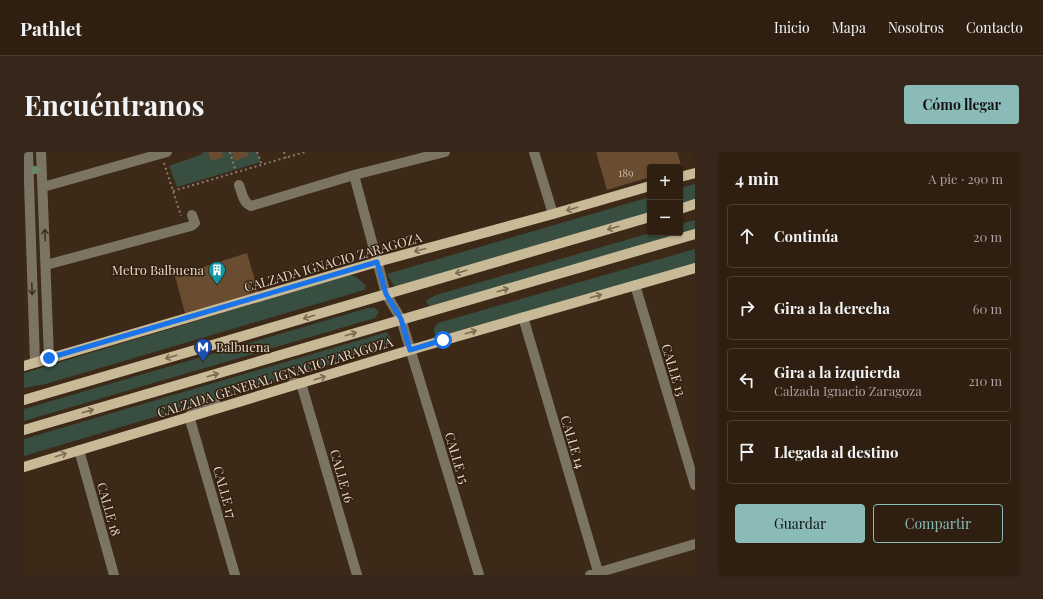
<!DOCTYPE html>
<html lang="es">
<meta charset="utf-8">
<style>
body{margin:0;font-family:"Playfair Display",serif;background:#36271a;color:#f1f3f6}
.controls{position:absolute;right:12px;top:12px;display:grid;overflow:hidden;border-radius:4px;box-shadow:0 1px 3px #0004}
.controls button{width:36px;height:36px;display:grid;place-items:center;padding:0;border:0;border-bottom:1px solid #493d31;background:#2e1f11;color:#f1f3f6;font:20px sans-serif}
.stop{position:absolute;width:12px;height:12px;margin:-9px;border:3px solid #1a73e8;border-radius:50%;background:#fff}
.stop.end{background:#1a73e8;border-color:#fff;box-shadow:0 1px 4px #0008}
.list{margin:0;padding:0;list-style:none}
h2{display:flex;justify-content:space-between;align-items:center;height:52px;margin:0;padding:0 16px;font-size:17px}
h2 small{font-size:13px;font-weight:400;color:#a7a29f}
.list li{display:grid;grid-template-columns:26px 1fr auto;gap:12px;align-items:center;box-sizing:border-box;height:64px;margin:0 8px 8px;padding:0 8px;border:1px solid #493d31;border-radius:4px}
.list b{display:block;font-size:15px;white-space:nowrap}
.list p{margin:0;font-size:13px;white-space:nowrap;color:#a7a29f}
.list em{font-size:13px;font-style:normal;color:#a7a29f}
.actions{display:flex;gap:8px;padding:12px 16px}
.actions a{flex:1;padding:9px 0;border:1px solid #8bbbb9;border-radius:4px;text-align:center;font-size:14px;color:#8bbbb9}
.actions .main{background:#8bbbb9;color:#111}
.icon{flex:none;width:22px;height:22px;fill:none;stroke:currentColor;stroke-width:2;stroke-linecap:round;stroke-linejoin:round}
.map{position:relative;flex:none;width:671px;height:423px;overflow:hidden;border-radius:4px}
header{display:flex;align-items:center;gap:24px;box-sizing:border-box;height:56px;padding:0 20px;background:#2e1f11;border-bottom:1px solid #493d31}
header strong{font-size:19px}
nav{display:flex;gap:22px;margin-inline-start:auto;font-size:14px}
.intro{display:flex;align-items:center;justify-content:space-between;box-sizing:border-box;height:96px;padding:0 24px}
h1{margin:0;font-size:28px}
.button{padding:10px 18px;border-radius:4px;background:#8bbbb9;color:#111;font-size:14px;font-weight:700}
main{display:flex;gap:24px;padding:0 24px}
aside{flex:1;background:#2e1f11;border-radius:4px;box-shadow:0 1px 3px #0004}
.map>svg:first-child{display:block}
</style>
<header>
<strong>Pathlet</strong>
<nav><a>Inicio</a><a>Mapa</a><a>Nosotros</a><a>Contacto</a></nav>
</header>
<div class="intro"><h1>Encuéntranos</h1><a class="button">Cómo llegar</a></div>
<main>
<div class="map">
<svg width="671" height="423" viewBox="0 0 671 423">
<rect width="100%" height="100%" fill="#3d2917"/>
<path fill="#374e41" d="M178,0h55l4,10 -84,25 -8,-21 34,-12z
M671,32v20l-15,4v-20z
M626,45v20l-255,71 -8,-14z
M671,68v11l-265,76 -4,-5 2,-3 8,-4 214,-62h30v-9z
M671,97v15l-257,73 -4,-4v-5l4,-5z
M325,123c8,1 11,5 17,11l-2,4 -318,94 -22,4v-15z
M344,156h7l4,4 -4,6 -351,103v-12z
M363,180l4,7 2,7 -369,110v-17z"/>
<path fill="#6a4c30" d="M184,0h14l2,5 -13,4z
M208,0h15l1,4 -13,5z
M572,0h81l5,16 -32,-1v10l-43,13z
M223,101l12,41 -73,23 -11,-41z"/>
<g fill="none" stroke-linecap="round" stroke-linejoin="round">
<path stroke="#8c7b6c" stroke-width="2" stroke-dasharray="2 3" stroke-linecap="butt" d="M206,0l6,20
M233,0l5,13
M260,0l2,6
M140,11l17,53
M149,39l132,-39"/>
<path stroke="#7b7463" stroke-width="10" d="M4,0l7,210
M17,0l8,206
M510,0l19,62
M330,23l32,119 15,25 78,256
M215,33c3,8 4,18 12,21l103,-31 91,-23
M19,35l124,-35
M22,113l145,-39 4,-3 -3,-8
M611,133l60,200
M499,165l76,258
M269,231h8l56,192
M192,252l-19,5 -8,7 46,159
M55,298l35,125
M566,423l105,-31"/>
<path stroke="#c9ba97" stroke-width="10" d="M656,25l15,-4
M656,57l15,-5
M0,214l353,-104 176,-48 97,-28
M0,248l626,-183
M0,278l671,-196
M0,315l386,-117 285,-82"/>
</g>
<circle fill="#6a886b" cx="11" cy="18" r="4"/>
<defs><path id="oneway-shaft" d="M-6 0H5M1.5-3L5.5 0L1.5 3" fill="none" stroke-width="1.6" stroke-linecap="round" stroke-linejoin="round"/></defs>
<g stroke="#7e6c52">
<use href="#oneway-shaft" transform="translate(548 57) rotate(164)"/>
<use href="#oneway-shaft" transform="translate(589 76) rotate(164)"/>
<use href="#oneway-shaft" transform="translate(396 98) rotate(165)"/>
<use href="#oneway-shaft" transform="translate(437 120) rotate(164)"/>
<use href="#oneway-shaft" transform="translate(479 138) rotate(-16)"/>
<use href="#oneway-shaft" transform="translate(572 144) rotate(-16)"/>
<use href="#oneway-shaft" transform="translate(285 165) rotate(164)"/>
<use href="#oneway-shaft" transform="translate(447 180) rotate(-16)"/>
<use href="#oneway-shaft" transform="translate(327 182) rotate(-16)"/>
<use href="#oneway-shaft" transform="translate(147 205) rotate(164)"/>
<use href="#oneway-shaft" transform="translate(189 223) rotate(-16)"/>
<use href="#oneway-shaft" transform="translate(296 226) rotate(-17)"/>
<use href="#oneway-shaft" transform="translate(64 259) rotate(-16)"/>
<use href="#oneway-shaft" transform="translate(37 303) rotate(-17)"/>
</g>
<g stroke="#41301e">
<use href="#oneway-shaft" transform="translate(21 83) rotate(-93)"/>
<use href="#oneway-shaft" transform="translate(8 137) rotate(88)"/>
</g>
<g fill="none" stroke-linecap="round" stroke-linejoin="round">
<path stroke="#1a73e8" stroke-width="5" d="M25,206l328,-96 9,32 15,25 9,31 33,-10"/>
</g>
<defs>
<symbol id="building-pin" viewBox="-11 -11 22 30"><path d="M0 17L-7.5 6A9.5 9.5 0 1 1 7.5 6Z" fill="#0f9aa8" stroke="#321f0d"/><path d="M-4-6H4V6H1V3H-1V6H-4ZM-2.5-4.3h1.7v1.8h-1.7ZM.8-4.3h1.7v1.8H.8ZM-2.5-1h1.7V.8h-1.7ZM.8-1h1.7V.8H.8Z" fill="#fff"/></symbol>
<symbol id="metro-pin" viewBox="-11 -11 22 30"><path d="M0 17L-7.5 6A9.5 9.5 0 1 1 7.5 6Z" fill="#1a4fb4" stroke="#321f0d"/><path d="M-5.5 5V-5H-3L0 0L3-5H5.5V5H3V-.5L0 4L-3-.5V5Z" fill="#fff"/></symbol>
</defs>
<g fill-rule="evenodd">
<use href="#building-pin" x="183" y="108" width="20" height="27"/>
<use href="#metro-pin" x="169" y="185" width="20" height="27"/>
</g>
<g text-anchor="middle" stroke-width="3" stroke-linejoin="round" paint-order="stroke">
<g font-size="11" fill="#c6b4a5">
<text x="602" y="25">189</text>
</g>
<g font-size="13" fill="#e4d7cc" stroke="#321f0d">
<text transform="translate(309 110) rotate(-16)" y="5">CALZADA IGNACIO ZARAGOZA</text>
<text transform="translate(650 218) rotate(73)" y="5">CALLE 13</text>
<text transform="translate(251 225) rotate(-17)" y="5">CALZADA GENERAL IGNACIO ZARAGOZA</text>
<text transform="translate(549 290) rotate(73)" y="5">CALLE 14</text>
<text transform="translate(433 306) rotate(73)" y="5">CALLE 15</text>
<text transform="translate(318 324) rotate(74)" y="5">CALLE 16</text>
<text transform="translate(201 340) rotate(74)" y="5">CALLE 17</text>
<text transform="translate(85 357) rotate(74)" y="5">CALLE 18</text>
</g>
<g font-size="13" fill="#e4d7cc" stroke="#321f0d" text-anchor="end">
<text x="180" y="123">Metro Balbuena</text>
<text x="192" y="200" text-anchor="start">Balbuena</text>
</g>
</g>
</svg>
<div class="controls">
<button>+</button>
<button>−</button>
</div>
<div class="stop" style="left:419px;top:188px"></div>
<div class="stop end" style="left:25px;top:206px"></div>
</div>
<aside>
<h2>4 min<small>A pie · 290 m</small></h2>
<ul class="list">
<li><svg class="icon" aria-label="ahead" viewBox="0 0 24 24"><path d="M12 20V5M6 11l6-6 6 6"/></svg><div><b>Continúa</b></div><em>20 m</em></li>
<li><svg class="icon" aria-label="right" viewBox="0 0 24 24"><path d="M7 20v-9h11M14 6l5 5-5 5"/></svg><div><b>Gira a la derecha</b></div><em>60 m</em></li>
<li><svg class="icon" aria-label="left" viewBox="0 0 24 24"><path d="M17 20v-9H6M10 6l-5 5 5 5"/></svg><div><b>Gira a la izquierda</b><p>Calzada Ignacio Zaragoza</p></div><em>210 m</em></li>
<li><svg class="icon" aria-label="arrive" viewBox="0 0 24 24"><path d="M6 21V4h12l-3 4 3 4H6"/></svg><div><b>Llegada al destino</b></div></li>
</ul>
<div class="actions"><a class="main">Guardar</a><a>Compartir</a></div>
</aside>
</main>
